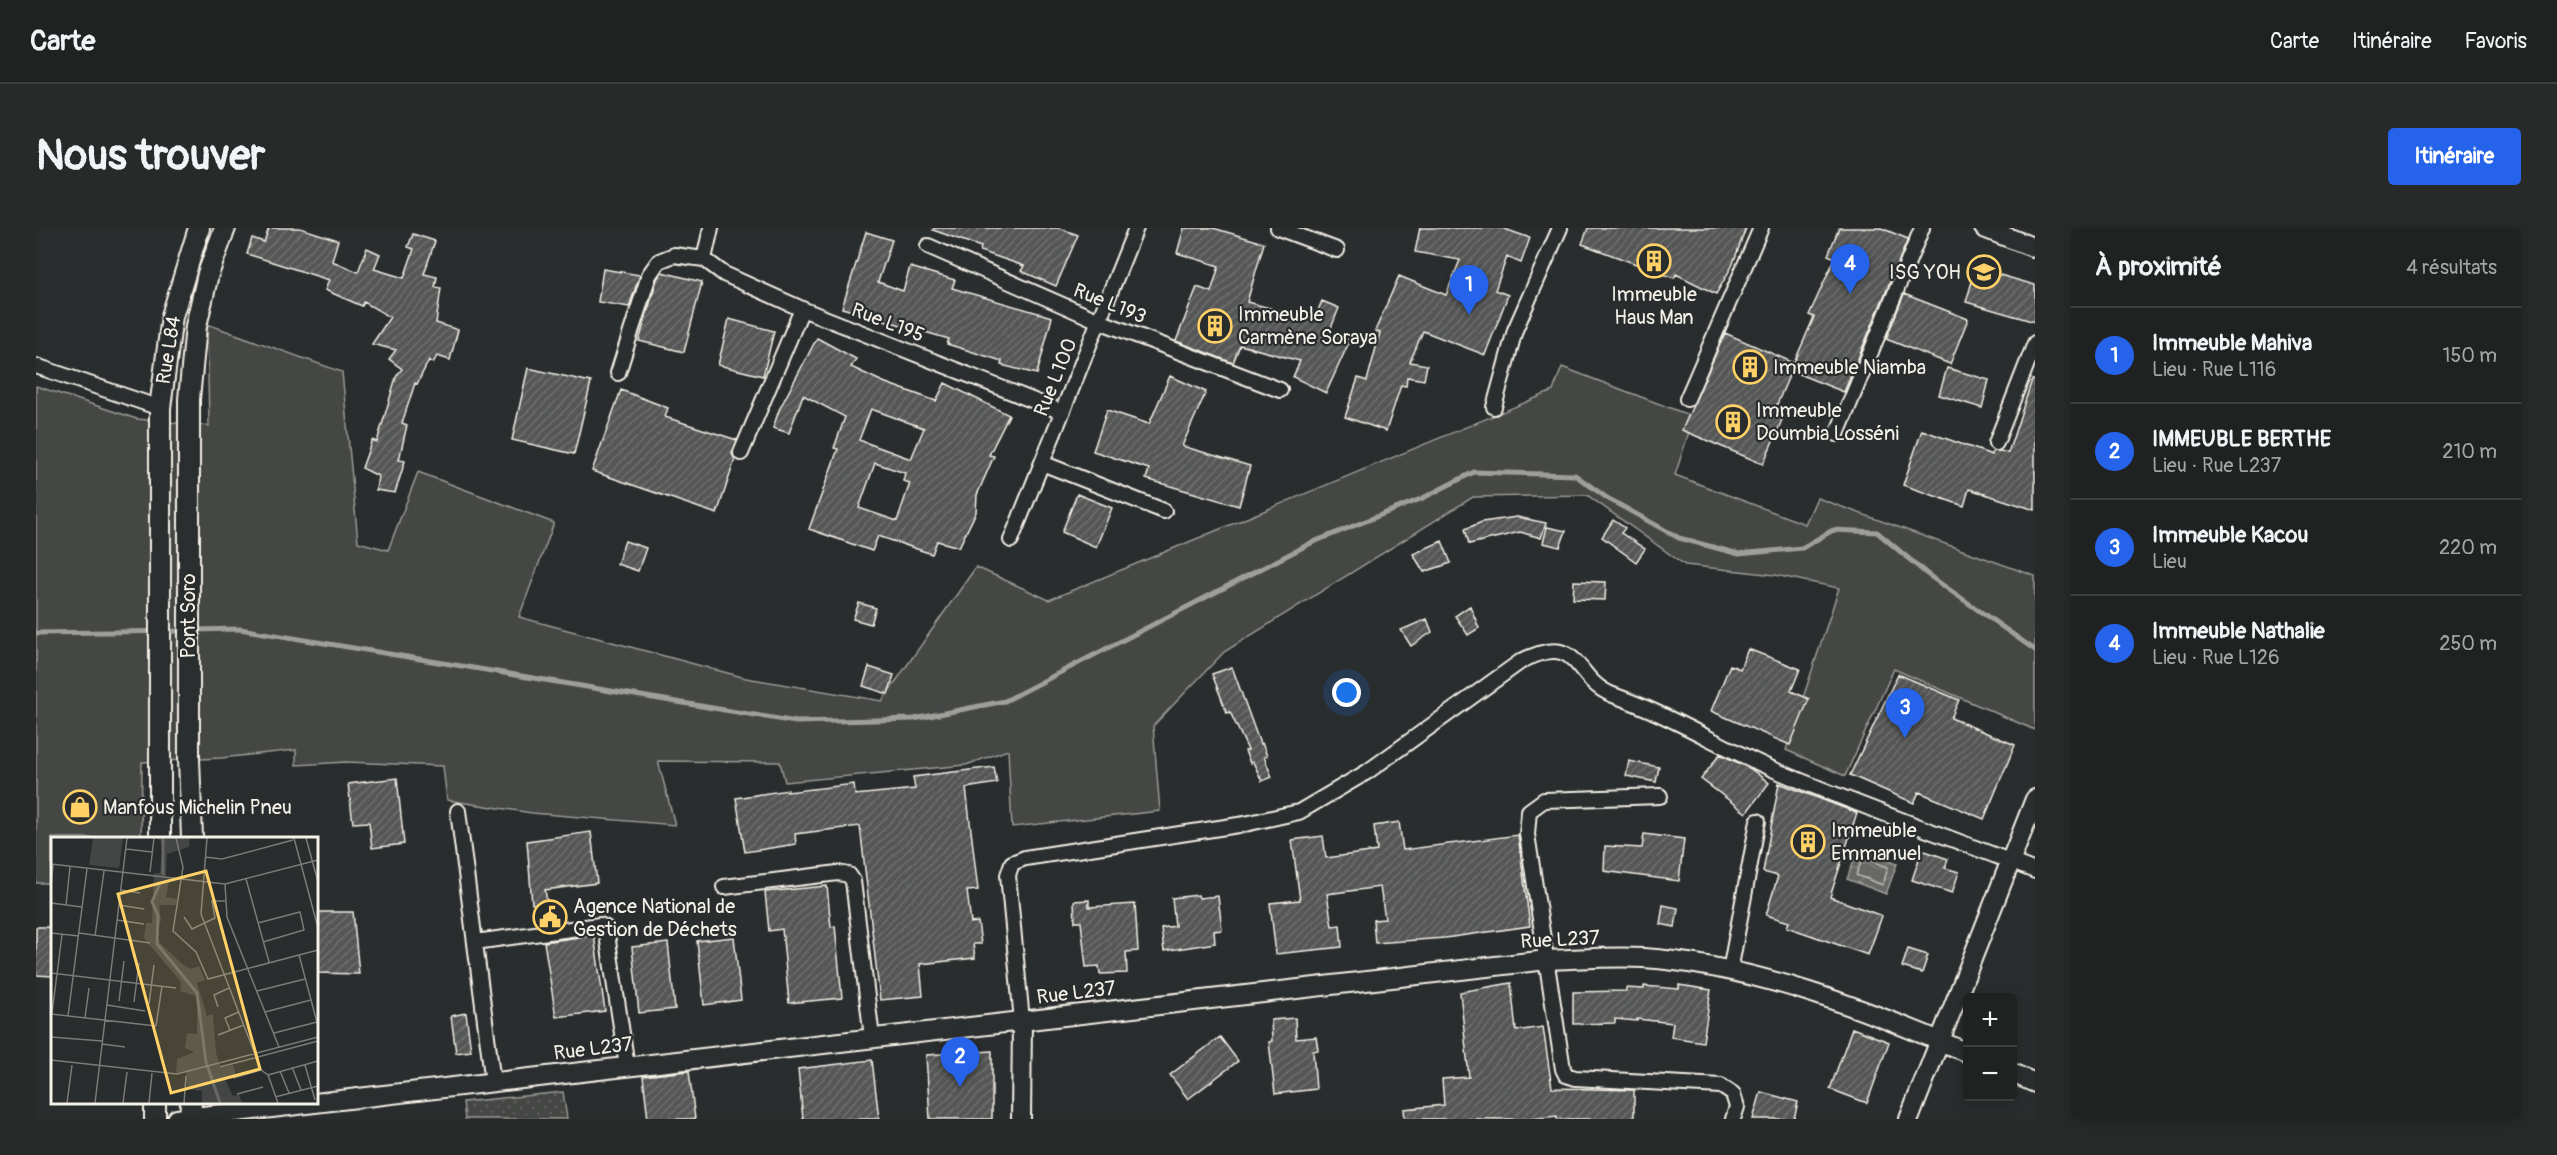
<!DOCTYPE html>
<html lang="fr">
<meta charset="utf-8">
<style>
body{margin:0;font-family:Pangolin,sans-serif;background:#282a2a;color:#f1f3f6}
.controls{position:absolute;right:18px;bottom:18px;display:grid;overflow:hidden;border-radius:6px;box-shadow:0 3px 15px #0003}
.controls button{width:54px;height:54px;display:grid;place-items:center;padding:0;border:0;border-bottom:2px solid #3d3f40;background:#202222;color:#f1f3f6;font:30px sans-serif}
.you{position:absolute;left:1311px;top:465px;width:21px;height:21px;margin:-15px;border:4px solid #fff;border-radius:50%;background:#1a73e8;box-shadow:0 0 0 9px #1a73e833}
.badge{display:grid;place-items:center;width:39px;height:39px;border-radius:50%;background:#2563eb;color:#fff;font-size:20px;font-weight:700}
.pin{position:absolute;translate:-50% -50px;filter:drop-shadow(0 2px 3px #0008)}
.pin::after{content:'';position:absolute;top:32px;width:21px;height:18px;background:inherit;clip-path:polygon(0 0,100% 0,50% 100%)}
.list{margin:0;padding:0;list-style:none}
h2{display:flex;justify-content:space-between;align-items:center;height:78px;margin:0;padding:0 24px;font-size:26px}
h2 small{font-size:20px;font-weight:400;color:#a2a4a5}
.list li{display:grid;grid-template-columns:39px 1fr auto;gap:18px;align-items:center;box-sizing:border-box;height:96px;padding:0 24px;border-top:2px solid #3d3f40}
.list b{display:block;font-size:22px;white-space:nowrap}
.list p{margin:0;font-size:20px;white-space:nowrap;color:#a2a4a5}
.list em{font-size:20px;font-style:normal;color:#a2a4a5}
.map{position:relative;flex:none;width:1999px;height:891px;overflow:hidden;border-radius:6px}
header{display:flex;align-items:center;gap:36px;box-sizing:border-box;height:84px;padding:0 30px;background:#202222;border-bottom:2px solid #3d3f40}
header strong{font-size:28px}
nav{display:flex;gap:33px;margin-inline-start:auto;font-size:21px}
.intro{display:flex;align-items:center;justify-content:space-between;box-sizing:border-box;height:144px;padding:0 36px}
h1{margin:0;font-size:42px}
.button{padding:15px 27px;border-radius:6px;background:#2563eb;color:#fff;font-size:21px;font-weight:700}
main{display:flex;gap:36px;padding:0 36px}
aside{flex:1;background:#202222;border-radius:6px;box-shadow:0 3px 15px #0003}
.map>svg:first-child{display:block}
</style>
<header>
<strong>Carte</strong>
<nav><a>Carte</a><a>Itinéraire</a><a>Favoris</a></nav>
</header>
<div class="intro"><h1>Nous trouver</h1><a class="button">Itinéraire</a></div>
<main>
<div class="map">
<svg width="1999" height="891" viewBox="0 0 1999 891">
<defs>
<pattern id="park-dots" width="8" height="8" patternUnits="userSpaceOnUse" patternTransform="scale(1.5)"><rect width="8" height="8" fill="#444645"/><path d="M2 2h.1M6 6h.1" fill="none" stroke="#606160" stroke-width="1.8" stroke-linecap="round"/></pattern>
<pattern id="water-waves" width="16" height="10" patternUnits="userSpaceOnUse" patternTransform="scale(1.5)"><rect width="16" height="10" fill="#676866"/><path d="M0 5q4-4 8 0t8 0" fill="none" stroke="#7d7e7c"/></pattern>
<pattern id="building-hatch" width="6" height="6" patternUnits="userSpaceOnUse" patternTransform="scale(1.5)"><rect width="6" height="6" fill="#555756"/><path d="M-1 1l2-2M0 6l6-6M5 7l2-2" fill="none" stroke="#6e706e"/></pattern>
</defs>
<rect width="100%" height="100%" fill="#2a2d2e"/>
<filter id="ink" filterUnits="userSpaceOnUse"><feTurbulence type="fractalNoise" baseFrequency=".0167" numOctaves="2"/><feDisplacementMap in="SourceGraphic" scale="12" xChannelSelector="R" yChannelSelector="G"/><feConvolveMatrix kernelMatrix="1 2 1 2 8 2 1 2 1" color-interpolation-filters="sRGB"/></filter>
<g filter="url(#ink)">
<path fill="#444645" stroke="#9c9c96" stroke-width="1.5" d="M171,96l135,48 16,170 30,8 30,-78 136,51 -35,94 227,61 136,23 94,-134 73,33 504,-209 9,-24 132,50 -19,58 130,49 12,-26 218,78v154l-141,-61 -49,107 -59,-26 53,-162 -64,-13 -90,-10 -98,-70 -114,2 -249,155 -71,74 7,85 -148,16 -4,-77 -42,15 -181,17 -5,-20 -122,-1 17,64 -143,-12 -85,-13 -4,-34 -97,-4 -50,3v-15l-75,8 -79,4 -1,76h-89v45h-16v-497l101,33 72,7z"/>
<path fill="url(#park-dots)" stroke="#9c9c96" stroke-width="1.5" d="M527,864l4,27h-102l-2,-17z"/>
<path fill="url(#water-waves)" stroke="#9f9f9a" stroke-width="1.5" d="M1822,621l39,15 -11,30 -39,-15z"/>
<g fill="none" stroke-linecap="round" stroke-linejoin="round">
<path stroke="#bcbab4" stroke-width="1.5" d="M1827,630l25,9 -5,18 -27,-10z"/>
<path stroke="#9f9f9a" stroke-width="5" d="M158,402l46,-1 556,93 118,-3 91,-18 306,-158 112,-45 51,-26 101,3 32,23 72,40 60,16 63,-6 31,-18 44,2 50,42 108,76
M0,405l148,-2"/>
</g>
<path fill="url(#building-hatch)" stroke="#f4f1e8" stroke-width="1.5" fill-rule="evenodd" d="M233,0h31l38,12 -6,21 26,11 9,-24 13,6 -6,15 30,9 10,-29 -6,-2 5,-13 22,7 -11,33 13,3 -2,10 6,1 -5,35 22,7 -8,30 -13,-4 -4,7 -4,-3 -12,24 -2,-1 -13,40 5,2 -8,35 6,1 -10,32 -19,-3 2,-14 -16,-8 10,-28 5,2 19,-65 6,-8 -13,-10 7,-9 -24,-6 18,-27 -26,-15 -2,4 -37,-16 4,-10 -82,-26 5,-16 12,4z
M898,0h125l19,7 -22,51 -35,-15 3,-5 -44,-15 1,-4 -48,-17z
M1148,0h29l51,15 -17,59 67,18 8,-19 17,7 -10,25 21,7 -24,53 -33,-16 7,-16 -60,-16 -7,18 -57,-22 21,-54 14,5 8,-26 -42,-13z
M1384,0h82l28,10 -9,25 -14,-6 -12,33 13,5 -23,60 -62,-24 -13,31 17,3 -3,15 -17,-3 -1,9 -5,-1 -15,46 -41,-14 13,-39 9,3 13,-48 -5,-2 24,-55 47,19 14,-35 -45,-8z
M1552,0h158l-14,38 -16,28 -40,-20 -2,4 -92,-34z
M1803,0h42l27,11 -64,153 -53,-21 -16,38 10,4 -22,51 -81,-34 43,-97 69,30 20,-46 -5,-2 26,-57 -7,-3z
M830,4l26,8 -14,42 25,9 7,-24 45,13 -3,8 100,29 -15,57 -36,-9 1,-4 -55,-17 2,-5 -107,-31z
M1940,40l59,17v37l-69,-20z
M567,41l37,6 -11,32 -31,-5z
M626,44l40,10 -18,70 -45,-11 18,-62z
M1868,66l64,25 -18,45 -64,-25z
M693,91l45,12 -11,45 -45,-11z
M781,110l39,21 -5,8 32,15 53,19 9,-18 64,32 -20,40 5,1 -17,39 -1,17 -17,35 -22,-6 -5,13 -54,-18 -6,15 -63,-22 29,-80 -4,-1 11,-31 -42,-22 -14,38 -16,-5 6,-18zM835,181l53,19 -13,31 -52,-19zM839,235l30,10 -2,8 7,2 -13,38 -38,-13z
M492,140l63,14 -17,72 -62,-14z
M1911,140l42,12 -7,28 -43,-13z
M1134,148l36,16 -24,54 68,20 -11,40 -93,-27 3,-10 -56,-18 14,-41 42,14z
M1996,152h3v130l-66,-21 -5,17 -61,-21 19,-55 70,25 1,-4h7l8,2z
M585,162l47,18 -3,9 72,23 -5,14 3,5 -18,55 -125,-43z
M1041,266l35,14 -16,39 -34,-15z
M1481,289l29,6 -5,15 -21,-6 -51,12 -4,-15 17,-7z
M1577,292l12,8 -4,5 24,16 -9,13 -34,-25z
M1511,299l19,4 -6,16 -17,-4z
M589,313l21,7 -8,23 -21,-7z
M1406,313l9,22 -27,9 -11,-18z
M1538,353l32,1 -1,18 -32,-1z
M823,375l17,5 -5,16 -18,-5z
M1434,378l9,22 -11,7 -13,-19z
M1391,391l5,13 -21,14 -10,-16z
M1712,421l52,20 -9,22 18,8 -19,46 -79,-34 19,-46 10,4z
M833,439l25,8 -6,19 -25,-8z
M1196,439l28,77 2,-1 5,13 -3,1 8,20 -10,4 -9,-19 -3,1 -5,-12 3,-1 -18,-38 -3,1 -15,-39z
M1862,446l61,26 -8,18 64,27 -31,74 -65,-27 -5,11 -64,-28z
M1684,526l31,15 18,14 -23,30 -45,-34z
M1593,533l30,6 -3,15 -30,-6z
M958,539l3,16 -31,5 12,102 -11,1 4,32 7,-1 3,22h-8l2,14 -55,6 3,32 -43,4 -20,-174 -65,8 1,10 -51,8 -9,-54 52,-8v2l66,-8 1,11 60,-6 -2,-12z
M361,550l7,66 -32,4 -3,-26 -16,1 -5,-39z
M1743,555l78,30 -27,84 52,19 -14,39 -81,-28 2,-5 -23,-7 12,-39 -15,-4z
M1363,594l4,28 115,-15 12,91 -85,12 -70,5 -2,-23 12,-1 -5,-32 -53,7 5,32 8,-1 2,22 -66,7 -6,-51 30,-3 -8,-60 31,-4 3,22 51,-7 -3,-25z
M555,604l6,51 -52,7 2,12 -15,2 -5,-63z
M1608,606l40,5 -5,42 -75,-10 1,-25 37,2z
M1886,622l26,9 -3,9 14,4 -7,21 -40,-13z
M791,658l4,41 4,-1 7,72 -53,5 -7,-74 -13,2 -4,-39z
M1162,667l1,3 19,-2 4,34 -8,1 1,12 -51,8 -3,-23 14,-2 -3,-28z
M1053,672v7l46,-3 3,47 -12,1 1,21 -27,1 -1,-8 -13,1 -5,-45h-6l-1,-21z
M1627,677l15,3 -3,19 -15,-3z
M280,684h37l6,62 -43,-1z
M0,699h16v49l-16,-1z
M558,707l11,76 -49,6 -12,-75z
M698,709l7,63 -37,5 -7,-64z
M632,715l7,66 -36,4 -7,-66z
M1872,721l20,6 -6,18 -20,-6z
M1475,755l5,48 27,-4 9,61 82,2v29h-77v-3l-26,3h-126l-1,-10 40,-4 -2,-26 27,-2 -9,-85z
M1643,757l32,5 -8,52 -32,-5 2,-14 -36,-4v2l-22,-2v4l-42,1v-32l53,-1v-3l18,1v-3l35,3z
M430,785l5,38 -15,2 -5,-37z
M1259,790l1,21 20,-2 2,13 -5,1 3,38 -41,5 -6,-52 3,-1 -1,-21z
M1816,800l37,14 -22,61 -37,-14z
M1184,809l18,24 -50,38 -18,-24z
M956,823v68h-62l-4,-64z
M836,832l7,59h-76l-5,-50z
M653,843l6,48h-47l-5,-43z
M1725,864l37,10 -4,17h-41z"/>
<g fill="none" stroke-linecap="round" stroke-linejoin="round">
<defs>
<path id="minor" d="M1242,0l59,22
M892,18l171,75 181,69
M668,31l7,-31
M0,138l124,42
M582,145l31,-98 10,-14 15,-6 30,4 20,15 78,35 260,103
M1651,171l74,-171
M1458,179l21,-77 45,-102
M1801,206l85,-206
M1960,215l39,-100
M705,225l61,-144
M1006,235l122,48
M975,312l125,-312
M1624,568l-116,4 -15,11 -2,23 36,235 3,6 9,3 146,8 12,8 4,13 -4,12
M422,583l35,272
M688,659l114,-14 11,2 4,6 19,157
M439,714l125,-17 6,3 21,138
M1694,743l28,-150
M986,793l-14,-146 4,-12 13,-5 220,-34 54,-12 68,-40 153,-110c62,-33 52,18 93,33 57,20 108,52 164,76 85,36 172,66 258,100"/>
<path id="tertiary" d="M1948,0l51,20
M1976,845l23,10
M141,891l1370,-159c32,-1 65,-4 96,-2 110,7 225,52 325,95
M985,891l1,-98
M1873,891l126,-320"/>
<path id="secondary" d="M124,610v-430l12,-92 27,-88
M156,610l-3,-79v-360l7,-73 12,-52 17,-46
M119,891v-17
M154,891l1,-17"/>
</defs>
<use href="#minor" stroke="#f4f1e8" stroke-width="18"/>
<use href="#tertiary" stroke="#f4f1e8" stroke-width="22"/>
<use href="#secondary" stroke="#f4f1e8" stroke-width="24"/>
<use href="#minor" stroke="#2a2d2e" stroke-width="14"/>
<use href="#tertiary" stroke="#2a2d2e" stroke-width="18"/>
<use href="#secondary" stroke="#2a2d2e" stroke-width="20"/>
</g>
</g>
<defs>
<symbol id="building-ring" viewBox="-11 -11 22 22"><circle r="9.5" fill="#2a2d2e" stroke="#ffd166" stroke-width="1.5"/><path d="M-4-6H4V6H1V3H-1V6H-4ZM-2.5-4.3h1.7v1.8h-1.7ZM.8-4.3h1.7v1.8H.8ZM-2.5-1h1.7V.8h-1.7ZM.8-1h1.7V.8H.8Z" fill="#ffd166"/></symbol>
<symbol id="school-ring" viewBox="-11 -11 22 22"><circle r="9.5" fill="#2a2d2e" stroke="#ffd166" stroke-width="1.5"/><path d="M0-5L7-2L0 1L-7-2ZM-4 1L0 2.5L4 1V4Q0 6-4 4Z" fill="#ffd166"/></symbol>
<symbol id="shop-ring" viewBox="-11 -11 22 22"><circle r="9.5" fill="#2a2d2e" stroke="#ffd166" stroke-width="1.5"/><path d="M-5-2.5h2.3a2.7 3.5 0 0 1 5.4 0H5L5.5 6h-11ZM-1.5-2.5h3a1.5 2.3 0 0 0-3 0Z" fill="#ffd166"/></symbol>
<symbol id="civic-ring" viewBox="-11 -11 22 22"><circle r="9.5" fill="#2a2d2e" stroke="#ffd166" stroke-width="1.5"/><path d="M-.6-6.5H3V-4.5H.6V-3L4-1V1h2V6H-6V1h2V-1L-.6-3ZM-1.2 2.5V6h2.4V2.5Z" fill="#ffd166"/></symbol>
</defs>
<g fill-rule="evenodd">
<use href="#building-ring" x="1599" y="14" width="38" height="38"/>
<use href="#school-ring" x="1929" y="25" width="38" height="38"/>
<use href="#building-ring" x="1160" y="79" width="38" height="38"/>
<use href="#building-ring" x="1695" y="120" width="38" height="38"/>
<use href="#building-ring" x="1678" y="175" width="38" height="38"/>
<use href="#shop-ring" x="25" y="560" width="38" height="38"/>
<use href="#building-ring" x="1753" y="595" width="38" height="38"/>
<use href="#civic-ring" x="495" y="670" width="38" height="38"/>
</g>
<g text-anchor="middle" stroke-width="4.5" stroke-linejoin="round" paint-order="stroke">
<g font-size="20" fill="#f4f1e8" stroke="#2a2d2e" text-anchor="start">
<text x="1925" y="51" text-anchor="end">ISG YOH</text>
<text x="1618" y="73" text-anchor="middle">Immeuble<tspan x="1618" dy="23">Haus Man</tspan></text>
<text x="1202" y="93">Immeuble<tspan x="1202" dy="23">Carmène Soraya</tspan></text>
<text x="1737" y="146">Immeuble Niamba</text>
<text x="1720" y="189">Immeuble<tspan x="1720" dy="23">Doumbia Losséni</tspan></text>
<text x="67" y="586">Manfous Michelin Pneu</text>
<text x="1795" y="609">Immeuble<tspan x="1795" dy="23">Emmanuel</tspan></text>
<text x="537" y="685">Agence National de<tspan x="537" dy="23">Gestion de Déchets</tspan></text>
</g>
<g font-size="20" fill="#f4f1e8" stroke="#2a2d2e">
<text transform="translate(1074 75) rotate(22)" y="7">Rue L193</text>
<text transform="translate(852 94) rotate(21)" y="7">Rue L195</text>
<text transform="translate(132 122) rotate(-81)" y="7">Rue L84</text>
<text transform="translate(1019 149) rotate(-68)" y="7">Rue L100</text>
<text transform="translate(152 388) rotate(-90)" y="7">Pont Soro</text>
<text transform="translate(1524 711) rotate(-3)" y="7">Rue L237</text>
<text transform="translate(1040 764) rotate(-7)" y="7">Rue L237</text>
<text transform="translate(557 820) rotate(-7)" y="7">Rue L237</text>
</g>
</g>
<g transform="translate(15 609)">
<rect width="267" height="267" fill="#2a2d2e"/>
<path d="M42,1h30l-4,30 -30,-3zM105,1h34l-1,9 -22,7 -1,23h4l-4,20 11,2 -1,6h-17l2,15 -5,12 4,11 22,21 9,5 8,-3 6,14 -8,3 10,33 6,-2 3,39 5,15 12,-3 3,11 -11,3 8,17 6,-2 3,9h-40v-12l-15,-2 -1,-18 -10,2 1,-14 17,-7 -9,-4 2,-15 10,1v-24l-1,-14 -16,-5 1,-9 -37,-44 2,-15h6l2,-50h6l2,-22 -1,-10z" fill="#444645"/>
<path fill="none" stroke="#676866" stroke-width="3" d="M112,38v-37M109,46l-8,19 6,13 -1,29 40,49 9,69 14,41"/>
<path fill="none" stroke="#7b7b78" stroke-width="1.5" d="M125,1l7,29 -10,64 23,21 12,27 110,-29M156,1l-6,76 60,156 -28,8M243,1l24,90M255,1l12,44M75,12l26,3M154,20l17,2 71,-19M0,27l174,20 93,-24M99,35l4,-34M195,42l23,83M174,47l2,33 52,130M0,49l2,-21M70,53l19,3M0,66l31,4M15,68l4,-38M68,68l25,4M133,80l8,12 23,-11 -3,-17h13M66,83l27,4M207,86l42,-11 4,18 -41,12M0,96l28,3M28,96l71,10M44,99l9,-65M248,118l19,71M0,136l125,15M206,154l48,-12M68,164l5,-40M83,165l5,-39M98,167l5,-39M56,168l38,6M167,170l-4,-12 15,-7M214,175l46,-12M1,176l10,-78M0,177l105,12M17,179l19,-147M34,181l4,-30M105,189l6,-40M179,193l-5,-12 14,-6M223,196l43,-11M167,198l26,-10M0,200l51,4M51,207l23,3M0,223l126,14 141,-37M254,228l10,35M169,230l98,-26M241,230l9,23M210,233l7,5 10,28M229,234l9,22M217,238l50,-14M186,257l26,-7M224,260l43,-11M16,266l5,-38M44,266l32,-265M72,266l4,-31M98,266l3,-30M133,266l2,-27"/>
<path fill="#ffd166" fill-opacity="0.15" stroke="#ffd166" stroke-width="3" d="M155,34l54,198 -89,24 -53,-199z"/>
<rect width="267" height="267" fill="none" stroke="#f4f1e8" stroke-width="3"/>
</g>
</svg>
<div class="controls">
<button>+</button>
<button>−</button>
</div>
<div class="you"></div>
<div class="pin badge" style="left:1433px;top:87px">1</div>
<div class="pin badge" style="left:924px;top:859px">2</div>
<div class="pin badge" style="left:1869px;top:510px">3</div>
<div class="pin badge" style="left:1814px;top:66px">4</div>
</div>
<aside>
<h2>À proximité<small>4 résultats</small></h2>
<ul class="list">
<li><span class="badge">1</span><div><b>Immeuble Mahiva</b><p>Lieu · Rue L116</p></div><em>150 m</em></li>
<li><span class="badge">2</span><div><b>IMMEUBLE BERTHE</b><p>Lieu · Rue L237</p></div><em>210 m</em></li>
<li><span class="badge">3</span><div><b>Immeuble Kacou</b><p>Lieu</p></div><em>220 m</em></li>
<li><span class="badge">4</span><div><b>Immeuble Nathalie</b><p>Lieu · Rue L126</p></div><em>250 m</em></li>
</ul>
</aside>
</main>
